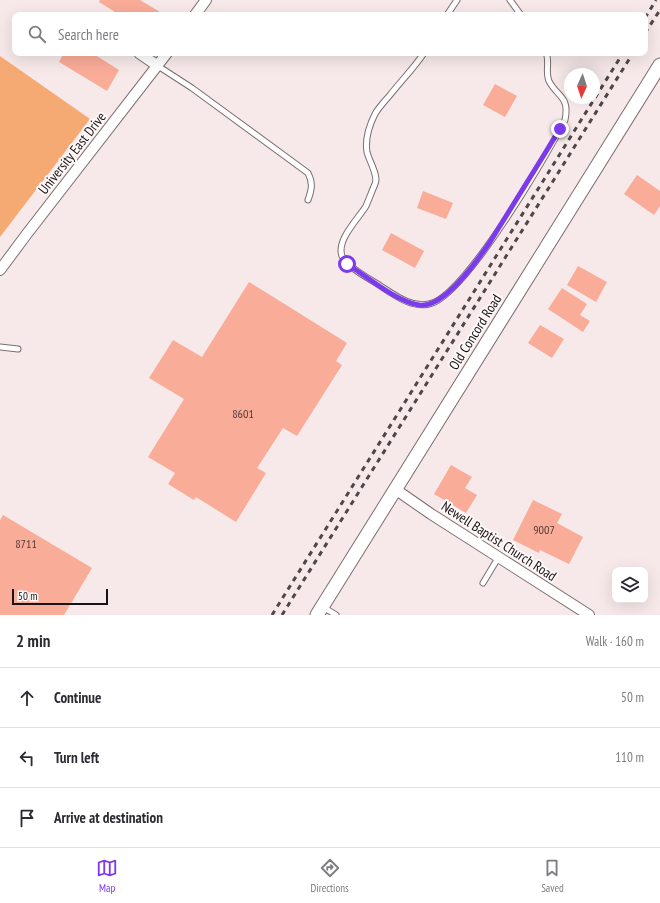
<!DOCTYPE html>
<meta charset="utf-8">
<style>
body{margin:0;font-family:"PT Sans Narrow",sans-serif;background:#f7f7f7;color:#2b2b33}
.controls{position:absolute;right:12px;bottom:12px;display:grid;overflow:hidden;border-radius:8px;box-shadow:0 4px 16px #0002}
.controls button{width:36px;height:36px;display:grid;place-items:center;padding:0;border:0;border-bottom:1px solid #e1e1e2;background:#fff;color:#2b2b33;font:20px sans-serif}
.compass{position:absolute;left:564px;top:68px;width:36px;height:36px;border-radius:50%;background:#fff;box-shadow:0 4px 16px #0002;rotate:183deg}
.scale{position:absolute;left:12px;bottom:10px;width:96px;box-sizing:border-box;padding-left:4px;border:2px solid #181314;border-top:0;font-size:11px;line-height:14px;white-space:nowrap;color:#181314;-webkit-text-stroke:3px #fef8f9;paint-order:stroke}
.stop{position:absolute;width:12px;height:12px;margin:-9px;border:3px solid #7c3aed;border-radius:50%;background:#fff}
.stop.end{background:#7c3aed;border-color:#fff;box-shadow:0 1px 4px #0008}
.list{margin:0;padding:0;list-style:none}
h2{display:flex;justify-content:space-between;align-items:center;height:52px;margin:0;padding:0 16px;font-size:17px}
h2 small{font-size:13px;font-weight:400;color:#7c7c81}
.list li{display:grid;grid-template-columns:26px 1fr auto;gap:12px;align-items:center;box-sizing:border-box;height:60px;padding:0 16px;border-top:1px solid #e1e1e2}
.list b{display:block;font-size:15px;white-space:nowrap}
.list em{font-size:13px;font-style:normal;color:#7c7c81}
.icon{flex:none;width:22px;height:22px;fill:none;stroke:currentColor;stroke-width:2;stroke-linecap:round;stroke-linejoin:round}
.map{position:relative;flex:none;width:660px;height:615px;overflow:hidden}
.search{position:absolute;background:#fff;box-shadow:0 4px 16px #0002;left:12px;right:12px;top:12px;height:44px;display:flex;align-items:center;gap:10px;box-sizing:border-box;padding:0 14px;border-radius:8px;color:#7c7c81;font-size:15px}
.sheet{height:232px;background:#fff}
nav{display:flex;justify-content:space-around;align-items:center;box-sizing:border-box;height:56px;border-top:1px solid #e1e1e2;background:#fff;font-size:11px;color:#7c7c81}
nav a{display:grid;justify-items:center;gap:2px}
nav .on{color:#7c3aed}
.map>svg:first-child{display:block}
</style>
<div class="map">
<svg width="660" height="615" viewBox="0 0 660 615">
<rect width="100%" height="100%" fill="#f7e9e9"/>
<path fill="#f6aa73" d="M0,56l90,63 -90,118z"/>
<path fill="#f9ac98" d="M100,0h40l20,12 -2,3h-38l-21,-13z
M64,53h28l27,17 -12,21 -48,-29z
M495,84l22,12 -12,21 -22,-12z
M637,175l23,16v15l-6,9 -30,-21z
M423,191l30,12 -7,16 -29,-11z
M391,233l33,18 -9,17 -33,-18z
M578,266l29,16 -11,20 -29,-17z
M249,282l98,61 -11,18 6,4 -45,71 -14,-8 -26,40 9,5 -30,49 -40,-25 -2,3 -26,-16 7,-11 -27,-16 36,-58 -35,-21 24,-38 29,17z
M562,288l25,16 -7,11 10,6 -7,11 -35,-23z
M540,325l24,14 -12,19 -24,-15z
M451,465l21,12 -7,11 12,7 -11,18 -32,-19z
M533,500l29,14 -5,9 26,14 -14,27 -29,-14 -1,3 -26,-13z
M3,515l89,53 -28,47h-64v-95z"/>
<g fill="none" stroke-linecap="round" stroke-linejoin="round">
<defs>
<path id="service" d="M510,0l11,15
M447,15l10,-15
M424,53c-10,15 -23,28 -34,42 -5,6 -11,12 -15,19 -6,12 -10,26 -8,38 2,9 12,24 8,32 -3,7 -6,15 -9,22 -7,12 -30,34 -24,50 4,11 30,24 40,31 14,9 30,21 47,17 35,-6 118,-149 136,-184 5,-24 -8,-23 -16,-39 -4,-9 1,-20 -3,-28
M158,66l34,22 116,85c5,10 4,16 0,27
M0,347l18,2
M483,583l15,-25
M323,607l13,8"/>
<path id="minor" d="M195,15l11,-15
M139,53l19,13
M0,270l26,-35 141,-182
M395,489l36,25 158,101"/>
<path id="tertiary" d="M317,615l343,-550"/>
</defs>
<use href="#service" stroke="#7c6f70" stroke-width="7"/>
<use href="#minor" stroke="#7c6f70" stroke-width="12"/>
<use href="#tertiary" stroke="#7c6f70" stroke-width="15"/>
<use href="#service" stroke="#fff" stroke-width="5"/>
<use href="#minor" stroke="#fff" stroke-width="10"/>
<use href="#tertiary" stroke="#fff" stroke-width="13"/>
<path stroke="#4e4747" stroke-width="3" stroke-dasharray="5 5" stroke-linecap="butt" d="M645,18l11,-18
M645,33l15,-23
M272,615l351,-562
M282,615l351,-562"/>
</g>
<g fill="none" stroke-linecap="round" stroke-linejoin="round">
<path stroke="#7c3aed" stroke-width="5" d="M347,264c19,12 50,38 72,41 25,4 58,-44 71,-63l70,-113"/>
</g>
<g text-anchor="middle" stroke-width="4" stroke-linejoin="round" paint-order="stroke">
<g font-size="12" fill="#503935">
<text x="243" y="418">8601</text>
<text x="544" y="534">9007</text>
<text x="26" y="548">8711</text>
</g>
<g font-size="14" fill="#181314" stroke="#fef8f9">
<text transform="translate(72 153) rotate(-52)" y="5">University East Drive</text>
<text transform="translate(475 332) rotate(-58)" y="5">Old Concord Road</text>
<text transform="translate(499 541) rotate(33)" y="5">Newell Baptist Church Road</text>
</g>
</g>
</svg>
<div class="controls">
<button><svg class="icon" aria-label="layers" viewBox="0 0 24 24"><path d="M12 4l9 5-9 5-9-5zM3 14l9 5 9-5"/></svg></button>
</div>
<svg class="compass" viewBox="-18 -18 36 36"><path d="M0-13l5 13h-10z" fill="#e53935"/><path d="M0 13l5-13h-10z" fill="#7c7c81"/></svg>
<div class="scale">50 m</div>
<div class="stop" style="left:347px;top:264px"></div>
<div class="stop end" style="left:560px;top:129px"></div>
<div class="search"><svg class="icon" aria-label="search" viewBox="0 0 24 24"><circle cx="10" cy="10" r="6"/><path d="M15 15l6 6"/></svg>Search here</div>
</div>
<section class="sheet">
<h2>2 min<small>Walk · 160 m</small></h2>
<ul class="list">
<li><svg class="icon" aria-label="ahead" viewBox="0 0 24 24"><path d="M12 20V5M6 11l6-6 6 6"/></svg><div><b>Continue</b></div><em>50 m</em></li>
<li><svg class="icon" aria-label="left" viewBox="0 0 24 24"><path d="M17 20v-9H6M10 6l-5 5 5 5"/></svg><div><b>Turn left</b></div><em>110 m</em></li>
<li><svg class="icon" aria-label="arrive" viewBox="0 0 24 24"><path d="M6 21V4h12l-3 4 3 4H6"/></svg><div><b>Arrive at destination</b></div></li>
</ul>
</section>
<nav>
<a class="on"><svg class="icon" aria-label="map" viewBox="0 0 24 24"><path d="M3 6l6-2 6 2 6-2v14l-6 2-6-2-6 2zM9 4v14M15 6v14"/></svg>Map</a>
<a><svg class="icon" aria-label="directions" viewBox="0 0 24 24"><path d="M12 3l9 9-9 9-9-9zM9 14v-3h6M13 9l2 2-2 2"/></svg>Directions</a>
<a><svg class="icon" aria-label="saved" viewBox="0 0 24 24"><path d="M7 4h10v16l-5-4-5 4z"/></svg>Saved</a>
</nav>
